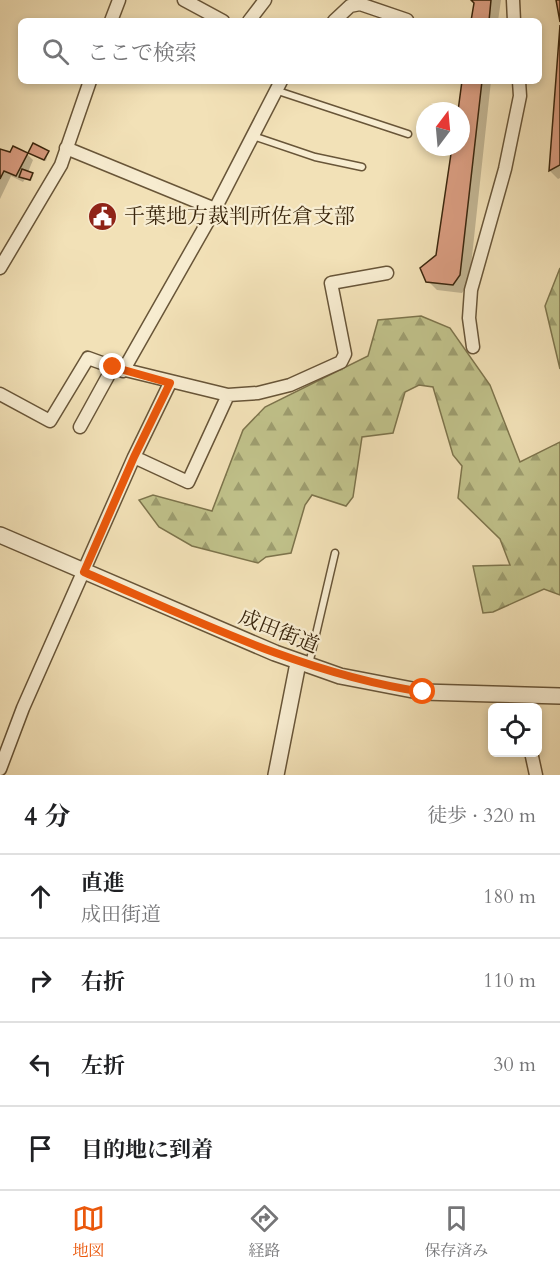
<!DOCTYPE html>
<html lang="ja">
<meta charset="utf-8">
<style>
body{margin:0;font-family:Cardo,"Noto Serif JP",serif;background:#f2f2f2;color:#202124}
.controls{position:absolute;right:18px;bottom:18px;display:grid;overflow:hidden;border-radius:9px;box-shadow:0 3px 9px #0003}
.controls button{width:54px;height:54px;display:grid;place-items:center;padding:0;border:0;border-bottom:2px solid #e0e0e0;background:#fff;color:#202124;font:30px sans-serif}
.compass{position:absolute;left:416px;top:102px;width:54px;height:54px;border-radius:50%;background:#fff;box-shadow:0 3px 9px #0003;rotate:16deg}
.stop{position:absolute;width:18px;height:18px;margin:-14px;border:4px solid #ea580c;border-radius:50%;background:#fff}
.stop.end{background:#ea580c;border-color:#fff;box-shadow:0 2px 6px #0008}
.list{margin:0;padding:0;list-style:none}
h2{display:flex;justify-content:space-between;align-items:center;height:78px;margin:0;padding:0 24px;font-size:26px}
h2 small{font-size:20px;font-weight:400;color:#757577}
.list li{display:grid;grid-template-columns:39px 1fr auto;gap:18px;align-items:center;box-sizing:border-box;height:84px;padding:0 24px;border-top:2px solid #e0e0e0}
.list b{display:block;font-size:22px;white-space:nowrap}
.list p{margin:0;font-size:20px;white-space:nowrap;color:#757577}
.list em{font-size:20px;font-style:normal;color:#757577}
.icon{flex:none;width:33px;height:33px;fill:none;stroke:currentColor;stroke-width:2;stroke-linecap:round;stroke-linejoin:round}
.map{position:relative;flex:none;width:560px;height:775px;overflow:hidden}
.search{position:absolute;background:#fff;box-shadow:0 3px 9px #0003;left:18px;right:18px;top:18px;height:66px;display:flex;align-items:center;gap:15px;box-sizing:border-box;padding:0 21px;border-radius:9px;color:#757577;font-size:22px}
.sheet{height:414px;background:#fff}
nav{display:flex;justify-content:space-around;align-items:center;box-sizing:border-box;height:84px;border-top:2px solid #e0e0e0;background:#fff;font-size:16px;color:#757577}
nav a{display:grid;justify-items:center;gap:3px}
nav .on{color:#ea580c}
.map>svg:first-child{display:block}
</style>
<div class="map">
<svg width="560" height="775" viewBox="0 0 560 775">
<defs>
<pattern id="forest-firs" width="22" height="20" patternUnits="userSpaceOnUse" patternTransform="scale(1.5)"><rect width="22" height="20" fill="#c0c18a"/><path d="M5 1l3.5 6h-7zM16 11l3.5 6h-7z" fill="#9d9d6f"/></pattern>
</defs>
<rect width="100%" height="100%" fill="#f2e1b7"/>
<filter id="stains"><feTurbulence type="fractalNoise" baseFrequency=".00333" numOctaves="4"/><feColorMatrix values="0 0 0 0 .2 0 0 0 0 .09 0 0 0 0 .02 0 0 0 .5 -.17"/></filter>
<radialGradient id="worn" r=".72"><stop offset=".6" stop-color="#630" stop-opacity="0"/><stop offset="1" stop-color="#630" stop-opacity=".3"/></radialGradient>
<path fill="url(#forest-firs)" stroke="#7d744c" stroke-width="1.5" d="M560,268v101l-15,-63z
M421,316l29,12 40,57 30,77 40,-20v153l-16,-6 -51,23 -10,1 -10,-47 37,-1 -10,-26 -42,-41 4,-32 -9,-11 -20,-68 -14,-2 -14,7 -12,41 -31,4 -9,60 -7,9 -34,-11 -7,10 -14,48 -25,4 -8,6 -66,-17 -33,-19 -20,-27 14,-5 59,16 31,-81 22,-23 103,-51 10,-36z"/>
<path fill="#0003" d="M473,0h28l-3,21h-25l2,-18z
M560,44v134l-2,1 -8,-8z
M464,81h27l-22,203 -7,9 -25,-3 -9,-9 9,-25 17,-109h7l-2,-36z
M0,152l27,2 6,6 -5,12 5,4 -2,5 -6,-2 -2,3 -12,-6 -11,23z
M48,152l-2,9 -14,-7z"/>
<path fill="#d99c80" stroke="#3a260d" stroke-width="1.5" d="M471,0h20l-2,21h-18l3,-18z
M556,0h4v22z
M560,25v140l-11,6z
M462,81h20l-22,194 -7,10 -27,-3 -6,-14 16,-13 16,-108h9v-36h-3z
M33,143l16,8 -5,9 -16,-7z
M13,146l15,7 -12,23 -12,-5 -4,8v-30l10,3z
M22,169l11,4 -3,7 -11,-3z"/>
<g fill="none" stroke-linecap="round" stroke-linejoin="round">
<defs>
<path id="service" d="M275,90l133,44
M253,136l62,21 47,10
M309,664l26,-111"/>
<path id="minor" d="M184,0l39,21
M513,0l1,21
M111,21l8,-21
M249,21l16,-21
M334,21l16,-15 10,-2 47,16
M66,148l149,61 66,-128
M0,268l61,-103 29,-84
M473,347l-4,-29 2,-28 34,-121 15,-73 -1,-15
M123,371l92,-162
M0,394l50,27 38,-63 25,9
M80,427l33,-60 115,28 30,-2 32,-8 51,-23 4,-8 -14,-71 56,-10
M134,457l54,25 40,-87
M531,752l5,23
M0,769l23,-61 111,-251 36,-74"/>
<path id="tertiary" d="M0,535l275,118 65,23 83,16 137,4
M276,775l22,-112"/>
</defs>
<use href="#service" stroke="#685538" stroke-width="9"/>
<use href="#minor" stroke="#685538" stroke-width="15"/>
<use href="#tertiary" stroke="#685538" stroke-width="18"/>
<use href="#service" stroke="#f7ecd0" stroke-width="6"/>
<use href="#minor" stroke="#f7ecd0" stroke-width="12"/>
<use href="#tertiary" stroke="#f7ecd0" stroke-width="15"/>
</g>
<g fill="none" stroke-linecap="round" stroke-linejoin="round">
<path stroke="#ea580c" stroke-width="8" d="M113,367l57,16 -36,74 -50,115c111,48 219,102 339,120"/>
</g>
<defs>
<symbol id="civic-disc" viewBox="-11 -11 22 22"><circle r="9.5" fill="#8f2418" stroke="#f7ecd0"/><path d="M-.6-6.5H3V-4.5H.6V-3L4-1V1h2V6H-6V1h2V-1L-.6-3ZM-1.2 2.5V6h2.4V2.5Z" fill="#fff"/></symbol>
</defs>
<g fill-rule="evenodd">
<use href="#civic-disc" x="86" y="200" width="33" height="33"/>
</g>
<g text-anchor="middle" stroke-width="4.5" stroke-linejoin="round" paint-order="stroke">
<g font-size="21" fill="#3a260d" stroke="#f7ecd0" text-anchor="start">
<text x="124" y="223">千葉地方裁判所佐倉支部</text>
</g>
<g font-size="21" fill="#3a260d" stroke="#f7ecd0">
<text transform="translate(279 631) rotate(22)" y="7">成田街道</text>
</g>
</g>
<rect width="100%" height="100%" filter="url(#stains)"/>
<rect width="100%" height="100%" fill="url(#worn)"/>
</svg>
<div class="controls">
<button><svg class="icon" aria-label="locate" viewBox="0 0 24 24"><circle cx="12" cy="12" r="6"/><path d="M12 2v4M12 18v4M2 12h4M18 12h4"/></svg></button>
</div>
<svg class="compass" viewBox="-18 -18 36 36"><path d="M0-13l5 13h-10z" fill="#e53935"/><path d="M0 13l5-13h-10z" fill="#757577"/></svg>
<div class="stop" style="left:423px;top:692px"></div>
<div class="stop end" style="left:113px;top:367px"></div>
<div class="search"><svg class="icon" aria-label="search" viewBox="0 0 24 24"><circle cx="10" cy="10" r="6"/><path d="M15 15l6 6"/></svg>ここで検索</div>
</div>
<section class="sheet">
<h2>4 分<small>徒歩 · 320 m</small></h2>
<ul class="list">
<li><svg class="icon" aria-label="ahead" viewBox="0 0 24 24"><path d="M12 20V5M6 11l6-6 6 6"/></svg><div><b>直進</b><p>成田街道</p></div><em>180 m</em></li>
<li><svg class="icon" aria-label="right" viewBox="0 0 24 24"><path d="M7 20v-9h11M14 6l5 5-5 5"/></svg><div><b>右折</b></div><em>110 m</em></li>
<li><svg class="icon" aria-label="left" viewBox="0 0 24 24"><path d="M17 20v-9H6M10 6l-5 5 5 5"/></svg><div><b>左折</b></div><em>30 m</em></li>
<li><svg class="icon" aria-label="arrive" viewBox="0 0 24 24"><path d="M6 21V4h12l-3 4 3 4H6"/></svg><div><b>目的地に到着</b></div></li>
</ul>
</section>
<nav>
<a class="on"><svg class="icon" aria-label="map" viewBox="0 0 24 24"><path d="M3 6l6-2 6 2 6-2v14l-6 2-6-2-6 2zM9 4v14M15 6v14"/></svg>地図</a>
<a><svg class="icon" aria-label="directions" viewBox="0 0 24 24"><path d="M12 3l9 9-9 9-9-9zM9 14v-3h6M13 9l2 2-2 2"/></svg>経路</a>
<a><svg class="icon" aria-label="saved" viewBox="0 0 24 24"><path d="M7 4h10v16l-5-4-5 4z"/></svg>保存済み</a>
</nav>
